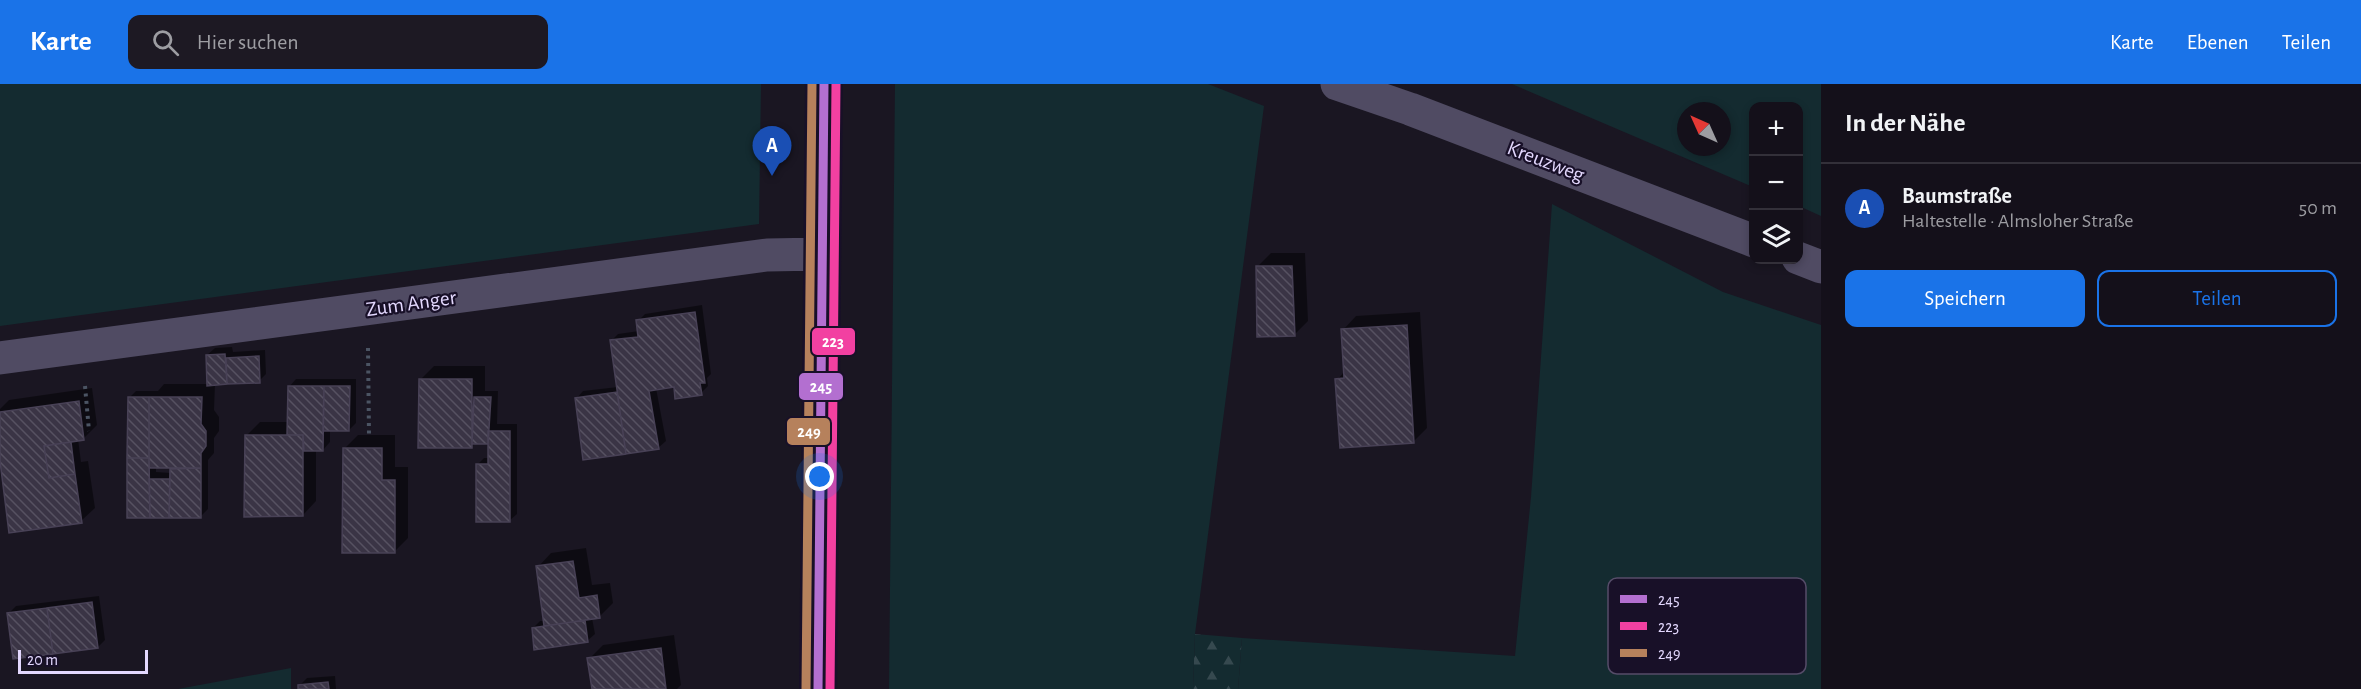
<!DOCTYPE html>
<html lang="de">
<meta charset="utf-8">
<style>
body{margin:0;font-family:"Alegreya Sans",sans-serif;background:#1d1923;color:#f1f3f6}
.controls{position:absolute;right:18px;top:18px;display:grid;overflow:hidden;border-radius:12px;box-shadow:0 3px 9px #0003}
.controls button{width:54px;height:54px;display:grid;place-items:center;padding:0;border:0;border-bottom:2px solid #333039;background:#14101a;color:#f1f3f6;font:30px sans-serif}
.compass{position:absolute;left:1677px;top:18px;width:54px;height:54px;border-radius:50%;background:#14101a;box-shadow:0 3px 9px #0003;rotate:315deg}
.scale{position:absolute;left:18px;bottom:15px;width:130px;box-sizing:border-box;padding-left:6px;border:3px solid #e3d8fe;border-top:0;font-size:16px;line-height:21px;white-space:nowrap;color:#e3d8fe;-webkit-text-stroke:4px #181028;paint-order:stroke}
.you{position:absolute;left:820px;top:393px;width:21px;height:21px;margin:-15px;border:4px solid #fff;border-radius:50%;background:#1a73e8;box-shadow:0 0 0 9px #1a73e833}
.badge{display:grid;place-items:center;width:39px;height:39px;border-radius:50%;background:#1a73e8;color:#fff;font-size:20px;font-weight:700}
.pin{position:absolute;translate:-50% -50px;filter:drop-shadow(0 2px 3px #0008)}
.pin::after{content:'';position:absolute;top:32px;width:21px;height:18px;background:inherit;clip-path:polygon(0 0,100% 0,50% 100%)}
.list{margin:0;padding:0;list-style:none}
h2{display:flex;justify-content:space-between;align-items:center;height:78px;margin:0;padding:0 24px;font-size:26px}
h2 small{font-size:20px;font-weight:400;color:#9d9da2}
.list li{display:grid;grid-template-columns:39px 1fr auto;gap:18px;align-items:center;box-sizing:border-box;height:90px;padding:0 24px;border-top:2px solid #333039}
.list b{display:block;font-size:22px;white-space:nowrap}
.list p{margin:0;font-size:20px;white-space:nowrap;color:#9d9da2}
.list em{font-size:20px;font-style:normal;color:#9d9da2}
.actions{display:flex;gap:12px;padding:18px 24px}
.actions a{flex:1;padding:14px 0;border:2px solid #1a73e8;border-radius:12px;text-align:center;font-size:21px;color:#1a73e8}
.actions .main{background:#1a73e8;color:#fff}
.icon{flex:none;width:33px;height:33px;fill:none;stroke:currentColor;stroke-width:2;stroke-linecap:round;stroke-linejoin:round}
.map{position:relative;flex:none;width:1821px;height:605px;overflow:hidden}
header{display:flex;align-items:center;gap:36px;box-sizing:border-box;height:84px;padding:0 30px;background:#1a73e8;color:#fff}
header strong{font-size:28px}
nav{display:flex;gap:33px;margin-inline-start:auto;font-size:21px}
.search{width:420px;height:54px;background:#1d1923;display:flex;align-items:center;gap:15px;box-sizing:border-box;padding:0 21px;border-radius:12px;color:#9d9da2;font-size:22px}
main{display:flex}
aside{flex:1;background:#14101a}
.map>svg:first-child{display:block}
</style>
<header>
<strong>Karte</strong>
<div class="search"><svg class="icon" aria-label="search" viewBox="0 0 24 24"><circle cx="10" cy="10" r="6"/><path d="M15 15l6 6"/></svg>Hier suchen</div>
<nav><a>Karte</a><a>Ebenen</a><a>Teilen</a></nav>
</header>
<main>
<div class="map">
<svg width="1821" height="605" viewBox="0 0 1821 605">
<defs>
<pattern id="forest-firs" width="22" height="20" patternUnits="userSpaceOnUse" patternTransform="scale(1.5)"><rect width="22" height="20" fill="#142b30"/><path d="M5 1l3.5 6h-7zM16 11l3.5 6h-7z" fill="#36494f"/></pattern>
<pattern id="building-back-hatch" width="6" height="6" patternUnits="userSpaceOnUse" patternTransform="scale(1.5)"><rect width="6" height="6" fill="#3a3445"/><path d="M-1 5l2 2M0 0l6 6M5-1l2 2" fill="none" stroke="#565161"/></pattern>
</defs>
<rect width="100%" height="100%" fill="#1a1622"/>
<path fill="#142b30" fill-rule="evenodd" d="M0,0h761l-2,140 -759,102z
M895,0h313l56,22 -69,528 -2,55h-304z
M1512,0h309v132l-22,-10 -1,-100h-44l-1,81zM1686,27h36v36h-36z
M1552,120l171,88 98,33v364h-583l4,-51 273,18 16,-159z
M291,584v21h-113z"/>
<path fill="url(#forest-firs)" d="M1195,550l47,4 -4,51h-45z"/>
<path fill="#0007" fill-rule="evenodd" d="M1271,169h34l3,68 -14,14 -37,-68z
M702,221l9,69 -4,4 1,8 -7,7 -26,-8 -19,3 10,53 -8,7 -74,10 -8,-59 7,-8 35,-4 -7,-46 7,-7 21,-3 -1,-10 7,-7z
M1420,228l7,116 -13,13 -77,-61 8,-9 -2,-41 13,-14z
M232,263l1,5 32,-2 1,24 -7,7 -44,3 -1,26 5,7v14l-5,7v15l-6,7v49l-7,7h-72v-118l7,-7h22l6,-7h44l-1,-29 8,-7zM156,383h18l-3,6 -15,-1z
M434,282h51v25h13l-1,33h20v90l-8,7 -32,-56 7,-7h6v-15h-14l-5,4 -51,-67z
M296,295h60v44l-7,7h-19v12l-7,8h-7v51l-13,14 -56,-80 13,-13h29v-35z
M92,304l5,37 -14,14h-5l3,23 7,-1 7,47 -14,13 -81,-71v-41l9,-9z
M358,351h37v32h13v71l-14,14 -49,-104z
M586,464l6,37 18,-2 3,20 -13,13 -8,2 3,16 -8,7 -54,-13 7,-7h5l-7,-54 13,-14z
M99,512l6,44 -7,7 -89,-34 7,-7z
M674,551l7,50 -4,4h-84l-4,-30 14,-14z
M335,592l1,13h-36v-4l7,-7z"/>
<path fill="url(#building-back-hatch)" stroke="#484156" stroke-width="1.5" d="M1256,182h36l3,70 -38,1z
M695,228l10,71h-5l2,12 -27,4 -1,-12 -25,4 10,58 -33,5 -16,-114 28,-3 -2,-17z
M1407,241l7,118 -74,5 -5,-69 9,-1 -3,-49z
M225,270l2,30 -20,2 -1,-31z
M259,272l1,27 -33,1 -1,-26z
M419,295h53v69h-54z
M288,302h36l-1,65h-19l-1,-16h-16z
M324,302h26l-1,45h-26z
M617,308l9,62 -43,6 -8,-62z
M128,313h21v61h-22z
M149,313h53l-1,27 5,7v15l-5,7v15h-52z
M474,313h17l-3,47h-16z
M79,317l5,39 -40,6 5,32 26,-4 7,49 -73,10 -9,-72v-49z
M488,347h22v91h-34v-58h12z
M245,351h58v81l-59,1z
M71,358l4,32 -26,4 -5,-32z
M343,364h39v32h13v73h-53z
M127,374h22l1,60h-23z
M201,384v50h-32l1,-49z
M149,395h21l-1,39h-19z
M573,477l6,37 18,-3 3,23 -56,8 -8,-60z
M92,518l6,46 -45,6 -6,-46z
M47,524l6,46 -40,5 -6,-46z
M585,536l3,22 -54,8 -2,-22z
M661,564l5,41h-74l-5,-31z
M328,598l1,7h-31v-4z"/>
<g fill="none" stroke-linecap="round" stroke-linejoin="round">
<path stroke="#4b5463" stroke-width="4" stroke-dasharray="3 4.5" stroke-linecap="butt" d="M368,264l1,87
M85,302l4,45"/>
<path stroke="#504b63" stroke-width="33" d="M1337,0l73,25 344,132
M1798,174l23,9
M0,274l767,-103 55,-1
M818,605l6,-605"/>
<defs>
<path id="bus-1" d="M818,605l6,-605"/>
<path id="bus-2" d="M830,605l6,-605"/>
<path id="bus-3" d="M806,605l6,-605"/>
</defs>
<use href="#bus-1" stroke="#181028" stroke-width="14"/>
<use href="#bus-2" stroke="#181028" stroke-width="14"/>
<use href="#bus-3" stroke="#181028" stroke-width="14"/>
<use href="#bus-1" stroke="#b36fd0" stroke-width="9"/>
<use href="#bus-2" stroke="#f240a1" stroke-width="9"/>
<use href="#bus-3" stroke="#b6815c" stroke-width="9"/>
</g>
<g text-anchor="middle" stroke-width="4.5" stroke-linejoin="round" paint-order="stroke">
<g font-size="21" fill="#e3d8fe" stroke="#181028">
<text transform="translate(1546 77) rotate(21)" y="7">Kreuzweg</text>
<text transform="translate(411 219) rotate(-8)" y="7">Zum Anger</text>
</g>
</g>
<rect x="1608" y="494" width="198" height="96" rx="9" fill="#181028" stroke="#554c68" stroke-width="1.5"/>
<rect x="1620" y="511" width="27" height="8" fill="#b36fd0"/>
<rect x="1620" y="538" width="27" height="8" fill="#f240a1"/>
<rect x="1620" y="565" width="27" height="8" fill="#b6815c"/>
<g font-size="16" fill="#e3d8fe">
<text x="1658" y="521">245</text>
<text x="1658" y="548">223</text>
<text x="1658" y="575">249</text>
</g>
<g stroke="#181028" stroke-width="2">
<rect x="811" y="243" width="45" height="29" rx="6" fill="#f240a1"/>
<rect x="798" y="288" width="46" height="29" rx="6" fill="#b36fd0"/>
<rect x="786" y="333" width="45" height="29" rx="6" fill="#b6815c"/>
</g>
<g font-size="16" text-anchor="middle" font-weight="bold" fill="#fff">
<text x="833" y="263">223</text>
<text x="821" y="308">245</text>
<text x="809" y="353">249</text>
</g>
</svg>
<div class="controls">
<button>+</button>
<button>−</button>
<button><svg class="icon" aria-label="layers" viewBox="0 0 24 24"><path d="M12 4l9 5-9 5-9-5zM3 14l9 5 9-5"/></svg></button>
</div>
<svg class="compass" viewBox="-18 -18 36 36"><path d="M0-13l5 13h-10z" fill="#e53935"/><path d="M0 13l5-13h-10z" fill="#9d9da2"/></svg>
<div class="scale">20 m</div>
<div class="you"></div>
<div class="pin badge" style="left:772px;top:92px;background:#1a4fb4">A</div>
</div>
<aside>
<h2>In der Nähe<small></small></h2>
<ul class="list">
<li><span class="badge" style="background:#1a4fb4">A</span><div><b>Baumstraße</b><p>Haltestelle · Almsloher Straße</p></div><em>50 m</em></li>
</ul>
<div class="actions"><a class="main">Speichern</a><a>Teilen</a></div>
</aside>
</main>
